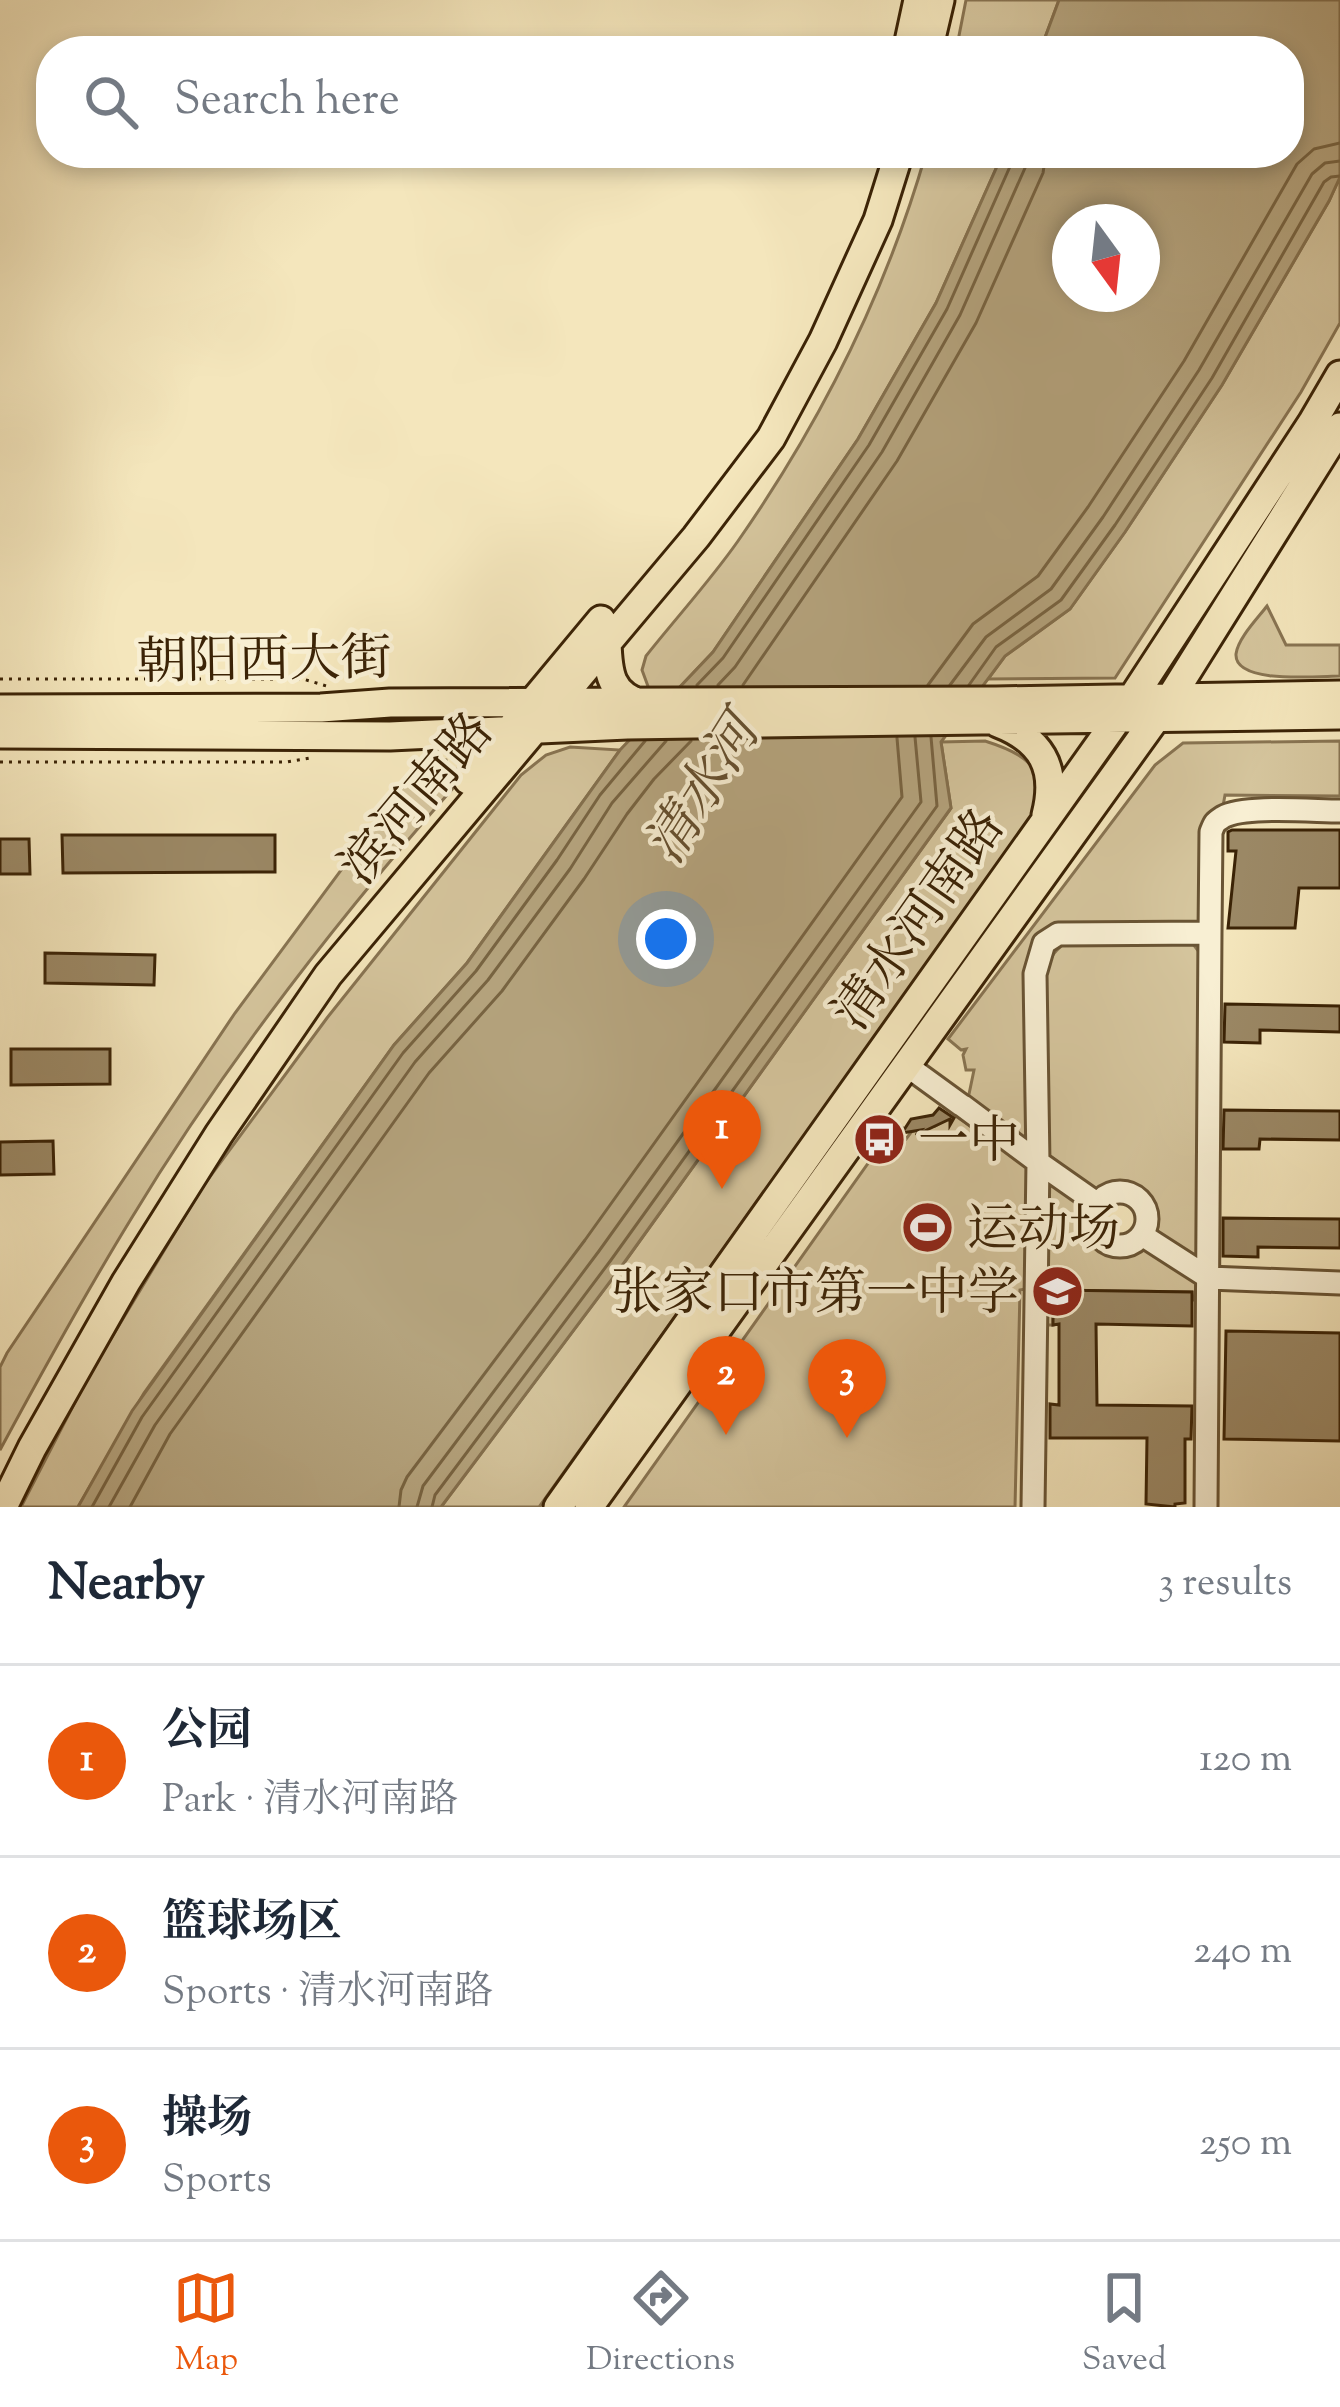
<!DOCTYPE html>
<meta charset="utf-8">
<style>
body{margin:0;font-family:"Sorts Mill Goudy","Noto Serif SC",serif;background:#f6f6f7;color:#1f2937}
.compass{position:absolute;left:1052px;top:204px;width:108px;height:108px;border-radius:50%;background:#fff;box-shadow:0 6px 18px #0003;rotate:165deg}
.you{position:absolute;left:666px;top:939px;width:42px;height:42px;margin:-30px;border:9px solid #fff;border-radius:50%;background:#1a73e8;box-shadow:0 0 0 18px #1a73e833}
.badge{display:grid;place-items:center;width:78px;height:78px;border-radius:50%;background:#ea580c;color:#fff;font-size:39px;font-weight:700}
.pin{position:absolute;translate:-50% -99px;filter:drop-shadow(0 3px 6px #0008)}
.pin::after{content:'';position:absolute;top:63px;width:42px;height:36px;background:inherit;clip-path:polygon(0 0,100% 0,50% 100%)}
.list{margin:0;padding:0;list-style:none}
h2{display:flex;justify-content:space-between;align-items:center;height:156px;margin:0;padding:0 48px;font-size:51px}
h2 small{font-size:39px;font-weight:400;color:#747a83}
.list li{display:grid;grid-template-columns:78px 1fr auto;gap:36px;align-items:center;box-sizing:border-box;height:192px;padding:0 48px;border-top:3px solid #e0e1e3}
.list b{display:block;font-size:45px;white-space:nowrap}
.list p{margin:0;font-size:39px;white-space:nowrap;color:#747a83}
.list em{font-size:39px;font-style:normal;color:#747a83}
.icon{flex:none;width:66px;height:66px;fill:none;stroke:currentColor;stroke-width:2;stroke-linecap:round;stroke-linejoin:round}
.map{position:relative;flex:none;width:1340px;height:1507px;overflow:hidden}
.search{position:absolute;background:#fff;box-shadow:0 6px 18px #0003;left:36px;right:36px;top:36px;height:132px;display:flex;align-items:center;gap:30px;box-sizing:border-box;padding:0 42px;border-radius:48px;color:#747a83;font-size:45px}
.sheet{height:732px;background:#fff}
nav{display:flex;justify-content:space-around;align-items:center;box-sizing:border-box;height:168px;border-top:3px solid #e0e1e3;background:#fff;font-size:33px;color:#747a83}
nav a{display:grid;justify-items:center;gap:6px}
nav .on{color:#ea580c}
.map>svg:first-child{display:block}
</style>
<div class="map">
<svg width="1340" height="1507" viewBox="0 0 1340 1507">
<rect width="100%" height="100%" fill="#f4e6bc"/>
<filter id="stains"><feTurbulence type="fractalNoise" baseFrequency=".00167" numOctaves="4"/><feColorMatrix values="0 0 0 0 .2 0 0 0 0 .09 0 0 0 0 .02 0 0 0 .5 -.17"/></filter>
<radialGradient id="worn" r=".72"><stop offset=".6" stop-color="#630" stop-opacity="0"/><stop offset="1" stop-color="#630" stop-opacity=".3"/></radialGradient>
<path fill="#d5c59d" stroke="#887452" stroke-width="3" d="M966,0h93l-19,51h-84z
M926,153h77l-67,150 -78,136 -145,213 -35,37h-29l-7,-19 4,-14c30,-38 64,-75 92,-115 83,-119 148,-249 188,-388z
M1340,177v146l-39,69 -186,286 -127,1 17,-23 65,-47 55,-77 97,-147 107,-184z
M1267,606l19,39h54v31c-20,0 -106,9 -104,-22 2,-16 22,-36 31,-48z
M985,741c22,7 49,17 56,42 2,7 0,14 0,21l-502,703h-98l180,-240 330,-459 -10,-66z
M1340,741v55l-115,-1 -23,126 -5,3 -156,17 -10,204 -63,-46 6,-29h-8l-3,-15 3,-6 -5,1 -13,-11 207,-274 28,-22z
M570,747l50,3 -153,213 -73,82 -250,348 -66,114h-57l68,-132 114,-189 124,-168 194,-243 25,-20z
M446,760l8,27c-119,135 -230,278 -323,432 -46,75 -89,153 -131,231v-83l7,-14 228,-340 187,-252z
M1185,942l8,2 10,13 -1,310 -50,-39c4,-38 -22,-51 -54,-35l-53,-41 1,-179c3,-14 7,-21 19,-30z
M954,1115l75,50 1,123 -10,2 -5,217h-391l272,-383 9,5 -5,7 6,3 6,-8 23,-5z
M1044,1178l45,26c-17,43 20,58 55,41l57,37v17l-8,1 -1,-8 -139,-2v35h-11z"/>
<path fill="#b5a47e" stroke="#84704e" stroke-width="3" fill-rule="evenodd" d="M1059,0h281v177l-11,24 -107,184 -97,147 -55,77 -65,47 -64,86 10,66 -330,459 -180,240h-363l54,-96 262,-366 73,-82 153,-213 93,-98 145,-213 78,-136 67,-150h286v-102h-249zM1070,222h72v72h-72z"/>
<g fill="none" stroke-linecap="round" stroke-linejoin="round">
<path stroke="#786442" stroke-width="3" d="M697,685l26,-27 146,-213 78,-136 65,-147 1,-9
M718,685l17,-18 147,-215 78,-137 65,-147 3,-15
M743,685l154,-224 79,-138 67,-150 3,-20
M928,685l45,-61 65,-48 50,-69 96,-146 113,-197 17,-15 26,-6
M950,685l36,-48 65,-48 52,-72 96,-147 113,-196 13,-11 15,-2
M969,685l27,-38 65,-47 54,-75 97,-147 112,-196 7,-5 9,-1
M92,1507l50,-90 261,-364 73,-82 81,-111 43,-65 45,-54
M109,1507l46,-82 260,-363 73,-82 82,-111 42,-66 54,-62
M130,1507l40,-73 259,-361 73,-82 82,-112 43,-65 27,-35 37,-38
M399,1507l2,-17 6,-13 178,-237 317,-443 -5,-59
M417,1507l6,-21 176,-235 322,-449 -6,-65
M432,1507l3,-12 176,-235 326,-454 -6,-69"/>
</g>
<path fill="#9b8865" stroke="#3b2306" stroke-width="3" d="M1232,830h108v58h-41l-4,40h-67l8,-77h-8v-19z
M62,835h213v37l-212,1z
M0,839h29l1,35h-30z
M45,953l110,2 -1,30 -109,-2z
M1225,1004l115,2v26l-80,-2v13l-36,-1z
M11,1049h99v35l-99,1z
M939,1108l15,10 -4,7v-6l-34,16 5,-5 -19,3 9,-14 22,-4z
M1224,1110l116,1v29l-80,-1 -1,10h-36z
M53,1141l1,33 -54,1v-33z
M1223,1218l117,1v29l-82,-1v10l-35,-1z
M1053,1290l139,2v34l-96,-2 1,81 95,1 -1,33h-6v64l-10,1v3l-29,-3 1,-66h-97v-34l9,1v-81l-6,1z
M1226,1331l114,2v108l-116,-2z"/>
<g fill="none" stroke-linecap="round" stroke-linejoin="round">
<defs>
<path id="minor" d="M1210,933l1,-101c4,-10 3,-9 12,-15 21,-12 90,-6 117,-6
M906,1065l55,40
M963,1106l75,56 -3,-188 9,-31 14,-9 152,-1 -4,574
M1038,1162l60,42
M1093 1219a27 27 0 1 1 54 0a27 27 0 1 1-54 0Z
M1142,1235l67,43 131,5
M1033,1507l5,-345"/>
<path id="major" d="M907,51l11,-51
M928,51l12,-51
M607,642c1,31 3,52 35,62
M0,709l321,-1 69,-5 606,-2 344,-6
M998,723c44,17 60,45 48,92
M0,734l390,2 237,-11 713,-10
M468,780l133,-160
M3,1507l29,-59 94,-166 93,-148 109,-159 368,-438 75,-99 52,-97 55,-121 21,-67
M558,1507l573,-807 181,-277 28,-48
M589,1507l582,-810 169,-270"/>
</defs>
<use href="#minor" stroke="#695434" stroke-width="27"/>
<use href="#major" stroke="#3b2306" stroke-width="33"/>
<path stroke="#3b2306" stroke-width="3" stroke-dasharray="3 6" stroke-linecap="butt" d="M0,679h303l27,8
M0,762h287l23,-4"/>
<use href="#minor" stroke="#f8efd3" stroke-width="21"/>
<use href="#major" stroke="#f4e6bc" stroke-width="27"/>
</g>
<defs>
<symbol id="bus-disc" viewBox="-11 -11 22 22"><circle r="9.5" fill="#8f2418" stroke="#f8efd3"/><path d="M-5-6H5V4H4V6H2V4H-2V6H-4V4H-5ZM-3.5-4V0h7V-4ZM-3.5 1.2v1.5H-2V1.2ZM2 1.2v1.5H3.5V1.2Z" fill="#fff"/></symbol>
<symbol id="stadium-disc" viewBox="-11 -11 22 22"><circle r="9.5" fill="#8f2418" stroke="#f8efd3"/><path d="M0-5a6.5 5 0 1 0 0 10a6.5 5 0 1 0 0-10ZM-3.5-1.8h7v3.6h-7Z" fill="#fff"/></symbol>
<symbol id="school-disc" viewBox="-11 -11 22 22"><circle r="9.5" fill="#8f2418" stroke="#f8efd3"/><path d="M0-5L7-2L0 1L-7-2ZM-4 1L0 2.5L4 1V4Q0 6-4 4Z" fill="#fff"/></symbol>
</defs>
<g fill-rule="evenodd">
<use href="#bus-disc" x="850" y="1110" width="59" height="59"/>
<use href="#stadium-disc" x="898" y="1198" width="59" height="59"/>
<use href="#school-disc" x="1028" y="1262" width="59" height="59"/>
</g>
<g text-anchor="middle" stroke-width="9" stroke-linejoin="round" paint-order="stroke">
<g font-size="51" fill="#3b2306" stroke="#f8efd3">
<text transform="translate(264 658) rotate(-1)" y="18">朝阳西大街</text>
<text transform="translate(415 797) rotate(-50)" y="18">滨河南路</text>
<text transform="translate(917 918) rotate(-55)" y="18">清水河南路</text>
</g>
<g font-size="51" fill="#3b2306" stroke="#f8efd3" text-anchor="start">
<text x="918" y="1157">一中</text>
<text x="967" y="1245">运动场</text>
<text x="1019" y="1309" text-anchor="end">张家口市第一中学</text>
</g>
<g font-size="54" font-style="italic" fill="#665030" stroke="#f8efd3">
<text transform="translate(701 788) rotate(-58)" y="19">清水河</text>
</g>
</g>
<rect width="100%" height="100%" filter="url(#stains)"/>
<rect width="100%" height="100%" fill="url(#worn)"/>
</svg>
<svg class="compass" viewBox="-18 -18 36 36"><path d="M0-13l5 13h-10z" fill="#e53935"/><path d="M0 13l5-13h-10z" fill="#747a83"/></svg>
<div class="you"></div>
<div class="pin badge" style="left:722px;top:1189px">1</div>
<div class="pin badge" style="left:726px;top:1435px">2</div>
<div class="pin badge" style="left:847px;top:1438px">3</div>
<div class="search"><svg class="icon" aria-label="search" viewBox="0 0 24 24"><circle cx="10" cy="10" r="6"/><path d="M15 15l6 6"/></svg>Search here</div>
</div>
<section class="sheet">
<h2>Nearby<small>3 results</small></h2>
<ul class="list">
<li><span class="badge">1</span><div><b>公园</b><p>Park · 清水河南路</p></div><em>120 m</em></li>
<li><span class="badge">2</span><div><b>篮球场区</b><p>Sports · 清水河南路</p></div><em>240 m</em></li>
<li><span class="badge">3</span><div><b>操场</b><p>Sports</p></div><em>250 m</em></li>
</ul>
</section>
<nav>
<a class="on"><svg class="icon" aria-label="map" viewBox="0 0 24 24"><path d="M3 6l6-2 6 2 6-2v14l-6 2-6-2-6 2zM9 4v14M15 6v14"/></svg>Map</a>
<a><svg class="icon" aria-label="directions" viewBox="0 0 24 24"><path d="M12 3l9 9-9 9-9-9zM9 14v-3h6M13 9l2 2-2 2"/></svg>Directions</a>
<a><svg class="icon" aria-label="saved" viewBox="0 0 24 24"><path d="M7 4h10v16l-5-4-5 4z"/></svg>Saved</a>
</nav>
